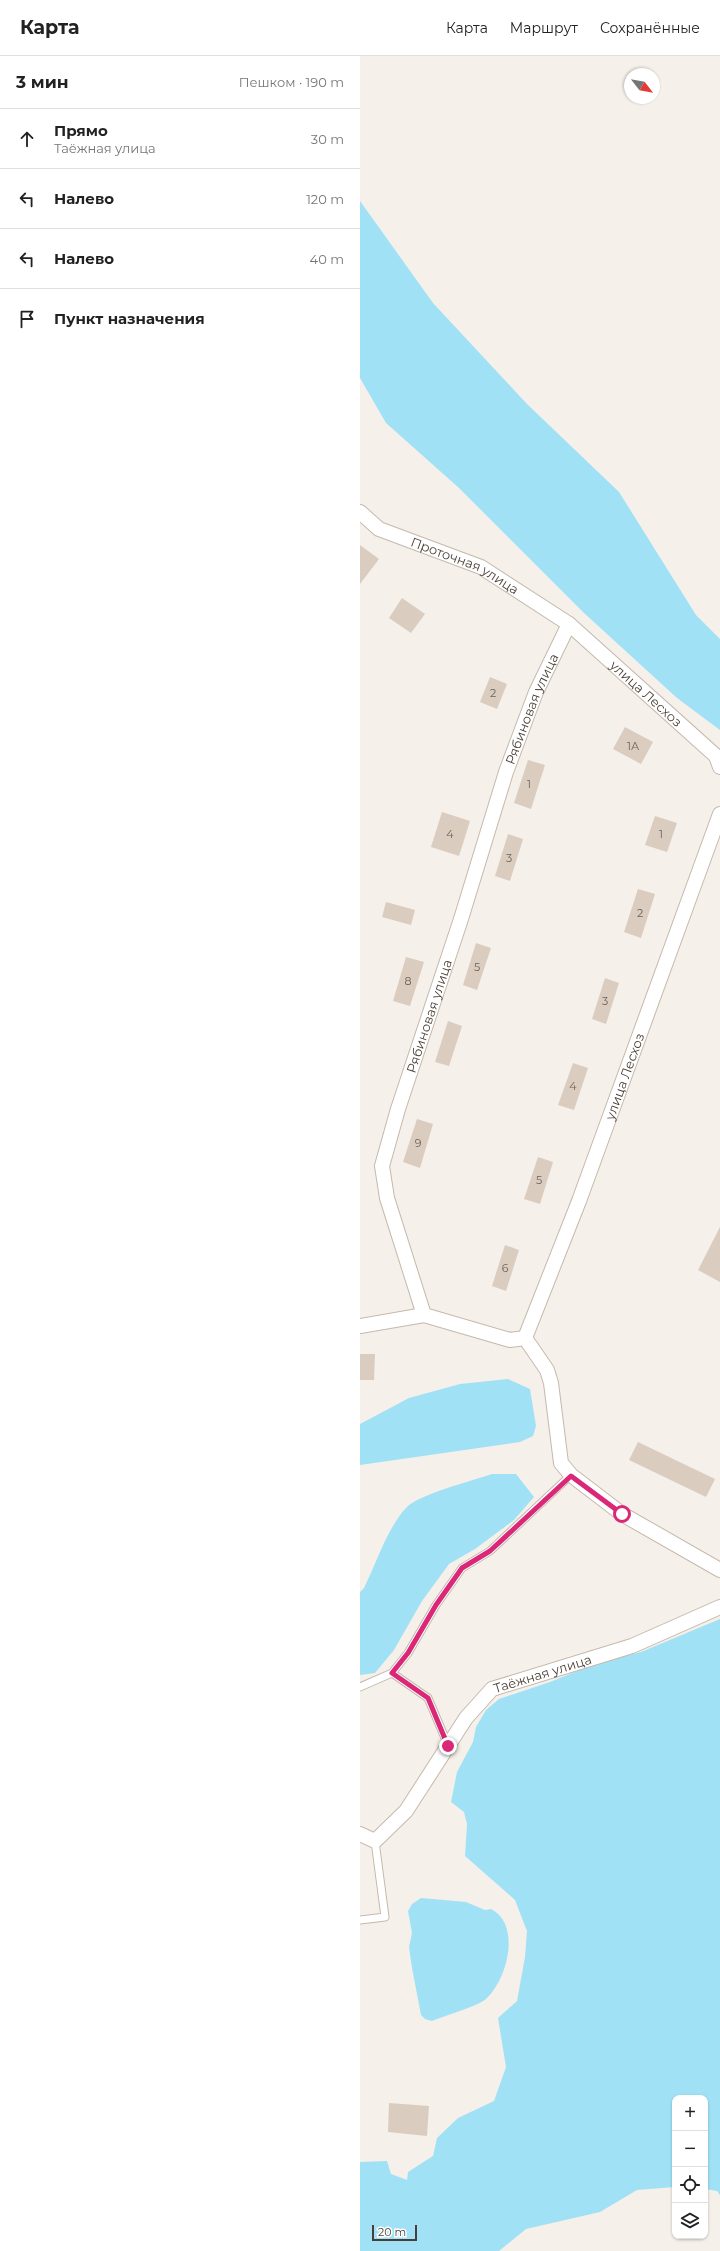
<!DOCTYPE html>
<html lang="ru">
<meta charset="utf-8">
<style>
body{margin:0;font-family:Montserrat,sans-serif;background:#f6f6f6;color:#222}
.controls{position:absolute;right:12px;bottom:12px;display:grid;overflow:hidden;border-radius:8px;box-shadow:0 1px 3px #0004}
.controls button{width:36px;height:36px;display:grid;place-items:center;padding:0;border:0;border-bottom:1px solid #e0e0e0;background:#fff;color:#222;font:20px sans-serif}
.compass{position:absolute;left:264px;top:12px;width:36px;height:36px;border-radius:50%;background:#fff;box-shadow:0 1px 3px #0004;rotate:121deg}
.scale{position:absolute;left:12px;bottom:10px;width:45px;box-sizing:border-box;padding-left:4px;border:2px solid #4a3f36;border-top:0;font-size:11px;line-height:14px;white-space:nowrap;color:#4a3f36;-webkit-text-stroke:3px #fff;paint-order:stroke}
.stop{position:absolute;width:12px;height:12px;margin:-9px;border:3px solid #db2777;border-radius:50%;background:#fff}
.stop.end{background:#db2777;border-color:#fff;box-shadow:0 1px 4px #0008}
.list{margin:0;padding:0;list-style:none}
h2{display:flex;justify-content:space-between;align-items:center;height:52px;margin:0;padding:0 16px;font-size:17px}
h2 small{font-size:13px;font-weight:400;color:#767676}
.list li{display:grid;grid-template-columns:26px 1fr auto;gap:12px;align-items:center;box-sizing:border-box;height:60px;padding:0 16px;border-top:1px solid #e0e0e0}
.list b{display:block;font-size:15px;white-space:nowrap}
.list p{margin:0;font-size:13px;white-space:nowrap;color:#767676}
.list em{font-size:13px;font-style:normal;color:#767676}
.icon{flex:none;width:22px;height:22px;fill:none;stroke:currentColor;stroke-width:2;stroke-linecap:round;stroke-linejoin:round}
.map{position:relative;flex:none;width:360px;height:2195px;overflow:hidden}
header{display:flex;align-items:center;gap:24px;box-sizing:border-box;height:56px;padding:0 20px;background:#fff;border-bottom:1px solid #e0e0e0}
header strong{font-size:19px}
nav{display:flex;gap:22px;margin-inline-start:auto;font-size:14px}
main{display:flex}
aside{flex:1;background:#fff}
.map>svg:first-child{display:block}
</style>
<header>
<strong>Карта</strong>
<nav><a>Карта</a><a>Маршрут</a><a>Сохранённые</a></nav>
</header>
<main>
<aside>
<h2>3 мин<small>Пешком · 190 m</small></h2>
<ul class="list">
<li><svg class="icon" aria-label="ahead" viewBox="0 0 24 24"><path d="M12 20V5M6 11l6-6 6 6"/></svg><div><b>Прямо</b><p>Таёжная улица</p></div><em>30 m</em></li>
<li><svg class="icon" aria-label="left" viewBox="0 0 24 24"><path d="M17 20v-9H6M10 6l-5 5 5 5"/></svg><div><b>Налево</b></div><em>120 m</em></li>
<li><svg class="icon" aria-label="left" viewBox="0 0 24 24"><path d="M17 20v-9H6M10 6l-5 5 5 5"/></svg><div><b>Налево</b></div><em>40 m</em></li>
<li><svg class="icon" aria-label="arrive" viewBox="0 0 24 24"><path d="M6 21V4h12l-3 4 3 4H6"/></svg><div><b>Пункт назначения</b></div></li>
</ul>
</aside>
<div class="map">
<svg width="360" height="2195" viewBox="0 0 360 2195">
<rect width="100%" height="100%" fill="#f5f0e9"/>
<path fill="#a1e1f6" d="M0,145l73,102 94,101 92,88 77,123 24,24v91l-43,-32 -93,-85 -125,-125 -73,-65 -26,-45z
M148,1323l22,10 6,37 -3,10 -13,6 -160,23v-41l49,-26 51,-14z
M132,1418h24l18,23 -20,23 -39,29 -26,15 -27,37 -28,49 -19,23 -15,2v-83l4,-4c12,-24 24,-62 43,-81 11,-12 67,-27 85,-33z
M360,1563v576l-3,-4 -12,-2v-91h-30v89l-38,3 -37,22 -74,17 -27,22h-139v-89l27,-1 4,13 16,6 1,-8 25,-16 4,-18 21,-20 36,-17 12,-34 -8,-49 19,-17 8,-44 2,-26 -12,-31 -50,-44 2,-32 -3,-12 -13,-10 6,-30 16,-30 3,-15 10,-17 13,-11 51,-17 47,-19 44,-11z
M61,1842l45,4 19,8 6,-1c31,16 16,71 -5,90 -8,7 -42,17 -54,22l-7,-2 -4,-4 -9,-47 -3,-21 3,-14 -4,-22 4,-7z"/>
<path fill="#dbccc0" d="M0,489l19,14 -19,25z
M42,542l23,16 -14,19 -22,-15z
M130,621l17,7 -10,25 -17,-7z
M265,671l28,15 -12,22 -28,-15z
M168,704l17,5 -14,44 -17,-6z
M82,756l28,9 -11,35 -28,-9z
M295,760l22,7 -10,29 -22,-7z
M148,778l15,5 -13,42 -15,-5z
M278,833l17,5 -14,44 -17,-6z
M26,846l29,8 -4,15 -29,-8z
M116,887l15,5 -14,42 -14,-5z
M46,901l18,5 -14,44 -17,-5z
M245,922l14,5 -13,41 -14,-5z
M88,965l14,5 -13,40 -14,-4z
M213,1007l15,5 -14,42 -16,-5z
M57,1063l16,5 -13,44 -17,-6z
M178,1101l15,5 -13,42 -16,-5z
M360,1171v55l-22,-12z
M145,1189l14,5 -13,41 -14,-5z
M0,1298h15l-1,26h-14z
M278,1386l77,37 -9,18 -77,-37z
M29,2047l40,3 -2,30 -39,-4z"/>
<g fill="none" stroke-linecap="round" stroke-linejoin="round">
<defs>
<path id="service" d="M32,1617l36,25 20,47
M0,1631l32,-14 16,-20 28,-48 26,-37 28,-17 81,-76
M0,1864l25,-3 -10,-76"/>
<g id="minor">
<path id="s1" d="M0,456l19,17 102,38 88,57 147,132 4,11"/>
<path d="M0,1270l64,-11"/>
<path id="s2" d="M165,1282l-15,2 -86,-25 -37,-117 -5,-32 16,-57 63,-190 45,-147 30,-80 33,-68"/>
<path id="s3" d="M165,1282l54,-137 141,-387"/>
<path d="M165,1282l22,32 4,13 10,80 10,12 51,39 98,56"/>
<path id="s4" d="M0,1778l15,7 31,-30 60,-93 26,-29 140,-43 88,-39"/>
</g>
</defs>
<use href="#service" stroke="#c5b9ad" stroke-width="9"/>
<use href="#minor" stroke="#c5b9ad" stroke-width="16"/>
<use href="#service" stroke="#fff" stroke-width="7"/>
<use href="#minor" stroke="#fff" stroke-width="14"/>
</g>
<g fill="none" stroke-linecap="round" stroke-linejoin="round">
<path stroke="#db2777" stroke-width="5" d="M88,1690l-20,-48 -36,-25 16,-20 28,-48 26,-37 28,-17 81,-75 51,38"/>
</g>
<g text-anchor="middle" stroke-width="3.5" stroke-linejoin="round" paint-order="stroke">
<g font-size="11" fill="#6e6258">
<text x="133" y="641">2</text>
<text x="273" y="694">1А</text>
<text x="169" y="732">1</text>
<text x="90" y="782">4</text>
<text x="301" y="782">1</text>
<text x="149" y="806">3</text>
<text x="280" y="861">2</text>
<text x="117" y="915">5</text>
<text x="48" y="929">8</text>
<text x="245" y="949">3</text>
<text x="213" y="1034">4</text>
<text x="58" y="1091">9</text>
<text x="179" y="1128">5</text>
<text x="145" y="1216">6</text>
</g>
<g font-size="13" fill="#4a3f36" stroke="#fff">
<text dy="5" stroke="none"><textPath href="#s1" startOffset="119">Проточная улица</textPath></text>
<text dy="5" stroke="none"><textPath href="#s1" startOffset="343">улица Лесхоз</textPath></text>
<text dy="5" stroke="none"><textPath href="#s2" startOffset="741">Рябиновая улица</textPath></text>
<text dy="5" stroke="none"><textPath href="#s2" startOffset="417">Рябиновая улица</textPath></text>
<text dy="5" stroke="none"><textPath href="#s3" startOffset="280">улица Лесхоз</textPath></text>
<text dy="5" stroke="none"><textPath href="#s4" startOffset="262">Таёжная улица</textPath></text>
</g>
</g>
</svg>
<div class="controls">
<button>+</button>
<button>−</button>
<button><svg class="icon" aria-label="locate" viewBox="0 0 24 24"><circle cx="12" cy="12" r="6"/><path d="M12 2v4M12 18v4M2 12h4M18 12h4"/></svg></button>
<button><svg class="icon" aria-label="layers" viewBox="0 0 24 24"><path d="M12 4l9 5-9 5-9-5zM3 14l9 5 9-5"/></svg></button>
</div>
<svg class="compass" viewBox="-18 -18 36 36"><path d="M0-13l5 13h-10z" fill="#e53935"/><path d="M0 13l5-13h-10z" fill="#767676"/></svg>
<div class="scale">20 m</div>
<div class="stop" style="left:262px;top:1458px"></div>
<div class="stop end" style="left:88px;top:1690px"></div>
</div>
</main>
